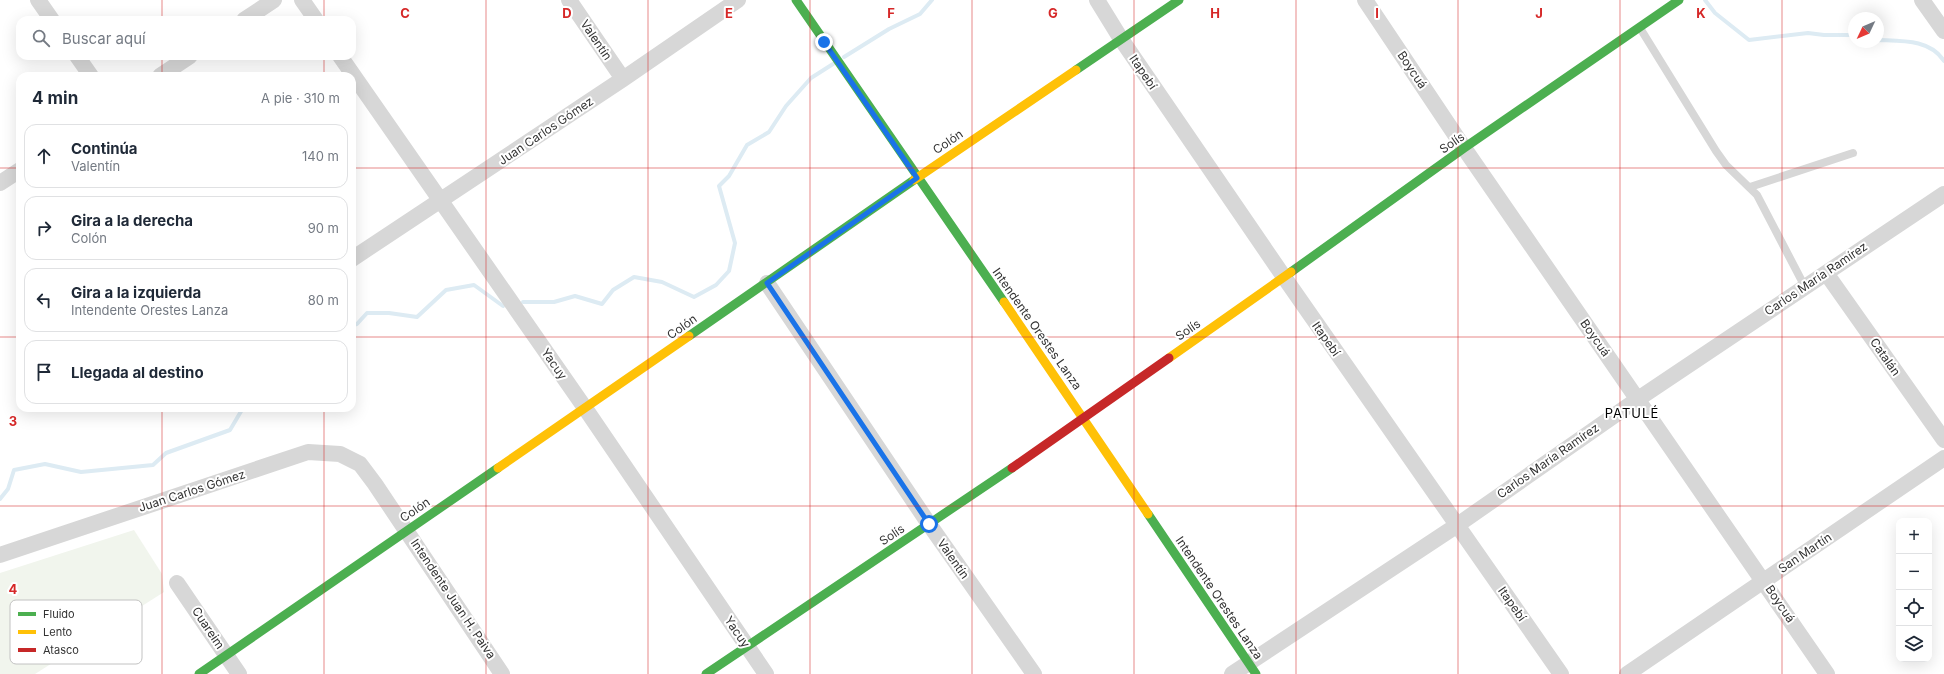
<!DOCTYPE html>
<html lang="es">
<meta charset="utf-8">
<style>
body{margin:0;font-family:Inter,sans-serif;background:#f2f2f3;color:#1f2937}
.controls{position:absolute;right:12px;bottom:12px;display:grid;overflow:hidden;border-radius:8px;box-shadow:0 4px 16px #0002}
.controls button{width:36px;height:36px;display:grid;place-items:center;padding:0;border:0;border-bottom:1px solid #e0e1e3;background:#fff;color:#1f2937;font:20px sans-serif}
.compass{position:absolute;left:1848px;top:12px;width:36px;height:36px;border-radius:50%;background:#fff;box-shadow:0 4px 16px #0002;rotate:226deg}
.stop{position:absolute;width:12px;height:12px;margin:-9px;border:3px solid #1a73e8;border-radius:50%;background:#fff}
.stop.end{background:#1a73e8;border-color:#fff;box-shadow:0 1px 4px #0008}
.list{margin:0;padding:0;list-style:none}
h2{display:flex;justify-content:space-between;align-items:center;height:52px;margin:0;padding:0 16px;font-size:17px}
h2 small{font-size:13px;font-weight:400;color:#747a83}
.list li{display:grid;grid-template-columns:26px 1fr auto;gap:12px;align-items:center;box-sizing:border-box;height:64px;margin:0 8px 8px;padding:0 8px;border:1px solid #e0e1e3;border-radius:12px}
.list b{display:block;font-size:15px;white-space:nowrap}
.list p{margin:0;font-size:13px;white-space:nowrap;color:#747a83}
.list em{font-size:13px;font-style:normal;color:#747a83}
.icon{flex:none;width:22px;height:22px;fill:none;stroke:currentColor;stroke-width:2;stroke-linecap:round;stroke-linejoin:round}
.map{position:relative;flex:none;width:1944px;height:674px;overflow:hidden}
.search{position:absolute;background:#fff;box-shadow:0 4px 16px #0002;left:16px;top:16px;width:340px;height:44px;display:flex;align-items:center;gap:10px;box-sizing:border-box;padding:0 14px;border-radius:12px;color:#747a83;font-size:15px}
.panel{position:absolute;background:#fff;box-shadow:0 4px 16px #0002;left:16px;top:72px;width:340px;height:340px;border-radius:12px}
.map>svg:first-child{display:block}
</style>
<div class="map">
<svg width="1944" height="674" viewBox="0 0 1944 674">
<rect width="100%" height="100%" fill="#fff"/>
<path fill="#f1f5ed" d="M134,530l28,44 2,18 -129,82h-35v-101z"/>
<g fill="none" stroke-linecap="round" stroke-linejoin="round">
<path stroke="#ddebf3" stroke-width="4" d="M1705,0l10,13 34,27 59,-7 16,2h30
M1878,40c23,1 52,-1 66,21
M844,57l45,-28 31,-15 12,-14
M523,302h31l21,-6 27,8 11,-14 21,-13 28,5 32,15 22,-12 13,-14 6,-28 -16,-57 10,-10 18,-31 22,-13 17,-26 25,-28 22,-14
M352,326l5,-2 10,-11h22l28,4 29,-27 28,-5 29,21
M0,499l8,-10 6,-19 31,-6 36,8 72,-7 13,-12 64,-23 13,-22"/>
<path stroke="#d7d7d7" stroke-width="8" d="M1640,28l76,123 10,14 31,30 48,92
M1750,187l103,-34"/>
<path stroke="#d7d7d7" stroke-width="16" d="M38,0l14,20
M302,0l14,20
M569,0l54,79
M1097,0l24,39 163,238 277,397
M1365,0l99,148 363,526
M1922,0l22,31
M244,20l30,-20
M77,56l14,20
M340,56l245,352 181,266
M160,76l30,-20
M0,183l20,-13
M352,259l271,-180 115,-79
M1826,273l118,167
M767,283l162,241 105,150
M0,555l308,-103 32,2 20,10 15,20 127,190
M177,583l62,91
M1232,674l224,-148 182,-127 306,-205
M1627,674l317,-216"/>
<path stroke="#4caf50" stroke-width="9" d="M796,0l208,302
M1076,70l103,-70
M1291,272l173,-124 215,-148
M689,336l225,-156
M1148,514l108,160
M199,674l299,-206
M706,674l306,-206"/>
<path stroke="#ffc107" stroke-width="9" d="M914,180l162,-110
M1004,302l144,212
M1169,358l122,-86
M498,468l191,-132"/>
<path stroke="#c62828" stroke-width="9" d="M1012,468l157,-110"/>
</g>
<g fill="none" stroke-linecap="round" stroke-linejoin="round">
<path stroke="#1a73e8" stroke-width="5" d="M824,42l93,136 -150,105 162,241"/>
</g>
<path fill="none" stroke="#d62828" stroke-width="1" stroke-opacity="0.55" d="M162,0v20M324,0v20M486,0v674M648,0v674M810,0v674M972,0v674M1134,0v674M1296,0v674M1458,0v674M1620,0v674M1782,0v674M162,56v20M324,56v20M0,168h20M352,168h1592M0,337h20M352,337h1592M162,408v266M324,408v266M0,506h1944"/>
<g text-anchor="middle" stroke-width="4" stroke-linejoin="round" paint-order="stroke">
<g font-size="12" fill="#333" stroke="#fff">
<text transform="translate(596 40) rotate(56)" y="4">Valentín</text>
<text transform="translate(1412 70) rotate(56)" y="4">Boycuá</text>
<text transform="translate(1143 72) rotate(56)" y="4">Itapebí</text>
<text transform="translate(546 131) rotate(-34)" y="4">Juan Carlos Gómez</text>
<text transform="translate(948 142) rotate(-34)" y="4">Colón</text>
<text transform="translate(1452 143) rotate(-35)" y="4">Solís</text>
<text transform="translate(1816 279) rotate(-34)" y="4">Carlos María Ramírez</text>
<text transform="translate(682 327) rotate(-35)" y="4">Colón</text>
<text transform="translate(1037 329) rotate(55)" y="4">Intendente Orestes Lanza</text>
<text transform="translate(1188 330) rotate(-35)" y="4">Solís</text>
<text transform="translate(1595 338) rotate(55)" y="4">Boycuá</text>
<text transform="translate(1326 339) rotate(55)" y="4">Itapebí</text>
<text transform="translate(1885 357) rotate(55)" y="4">Catalán</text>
<text transform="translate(554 364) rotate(55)" y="4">Yacuy</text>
<text transform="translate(1548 461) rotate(-35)" y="4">Carlos María Ramírez</text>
<text transform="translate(192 491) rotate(-18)" y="4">Juan Carlos Gómez</text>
<text transform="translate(415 510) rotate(-34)" y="4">Colón</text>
<text transform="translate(892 535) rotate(-34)" y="4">Solís</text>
<text transform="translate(1805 553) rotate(-34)" y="4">San Martín</text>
<text transform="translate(953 559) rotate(55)" y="4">Valentín</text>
<text transform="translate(1219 598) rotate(56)" y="4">Intendente Orestes Lanza</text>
<text transform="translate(453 599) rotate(56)" y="4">Intendente Juan H. Paiva</text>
<text transform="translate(1512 604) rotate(55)" y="4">Itapebí</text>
<text transform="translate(1780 604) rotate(56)" y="4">Boycuá</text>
<text transform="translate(208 628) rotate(56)" y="4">Cuareim</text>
<text transform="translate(737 632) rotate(56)" y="4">Yacuy</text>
</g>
<g font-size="13" letter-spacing="1" fill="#000" stroke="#fff">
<text x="1632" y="418">PATULÉ</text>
</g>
</g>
<rect x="10" y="600" width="132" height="64" rx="6" fill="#fff" stroke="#c2c2c2" stroke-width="1"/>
<rect x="18" y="612" width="18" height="4" fill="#4caf50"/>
<rect x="18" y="630" width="18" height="4" fill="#ffc107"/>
<rect x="18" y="648" width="18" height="4" fill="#c62828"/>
<g font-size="11" fill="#333">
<text x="43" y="618">Fluido</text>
<text x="43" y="636">Lento</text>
<text x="43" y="654">Atasco</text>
</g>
<g font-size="13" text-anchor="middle" font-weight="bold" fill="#d62828" stroke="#fff" stroke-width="4" stroke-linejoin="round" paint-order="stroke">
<text x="405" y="18">C</text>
<text x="567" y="18">D</text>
<text x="729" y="18">E</text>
<text x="891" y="18">F</text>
<text x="1053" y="18">G</text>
<text x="1215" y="18">H</text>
<text x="1377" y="18">I</text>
<text x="1539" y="18">J</text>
<text x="1701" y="18">K</text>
<text x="13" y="426">3</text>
<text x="13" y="594">4</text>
</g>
</svg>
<div class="controls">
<button>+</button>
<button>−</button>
<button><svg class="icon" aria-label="locate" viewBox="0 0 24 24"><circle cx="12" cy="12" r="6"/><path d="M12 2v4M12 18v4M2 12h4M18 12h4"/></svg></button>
<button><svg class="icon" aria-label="layers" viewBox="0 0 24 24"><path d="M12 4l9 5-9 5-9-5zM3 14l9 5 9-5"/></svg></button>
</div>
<svg class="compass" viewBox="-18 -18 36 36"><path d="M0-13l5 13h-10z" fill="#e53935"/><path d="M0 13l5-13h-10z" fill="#747a83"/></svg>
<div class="stop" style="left:929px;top:524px"></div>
<div class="stop end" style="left:824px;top:42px"></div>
<div class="search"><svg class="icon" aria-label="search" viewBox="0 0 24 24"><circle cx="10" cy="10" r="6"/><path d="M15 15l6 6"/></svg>Buscar aquí</div>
<section class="panel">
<h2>4 min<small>A pie · 310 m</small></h2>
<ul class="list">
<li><svg class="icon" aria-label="ahead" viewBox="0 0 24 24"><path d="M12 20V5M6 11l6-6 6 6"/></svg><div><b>Continúa</b><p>Valentín</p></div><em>140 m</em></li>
<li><svg class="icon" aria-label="right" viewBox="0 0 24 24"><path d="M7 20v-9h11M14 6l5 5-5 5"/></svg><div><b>Gira a la derecha</b><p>Colón</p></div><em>90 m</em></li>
<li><svg class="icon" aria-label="left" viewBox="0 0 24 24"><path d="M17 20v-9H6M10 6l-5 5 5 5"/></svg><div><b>Gira a la izquierda</b><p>Intendente Orestes Lanza</p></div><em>80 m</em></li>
<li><svg class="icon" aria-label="arrive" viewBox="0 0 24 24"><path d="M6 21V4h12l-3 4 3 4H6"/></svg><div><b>Llegada al destino</b></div></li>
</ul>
</section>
</div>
